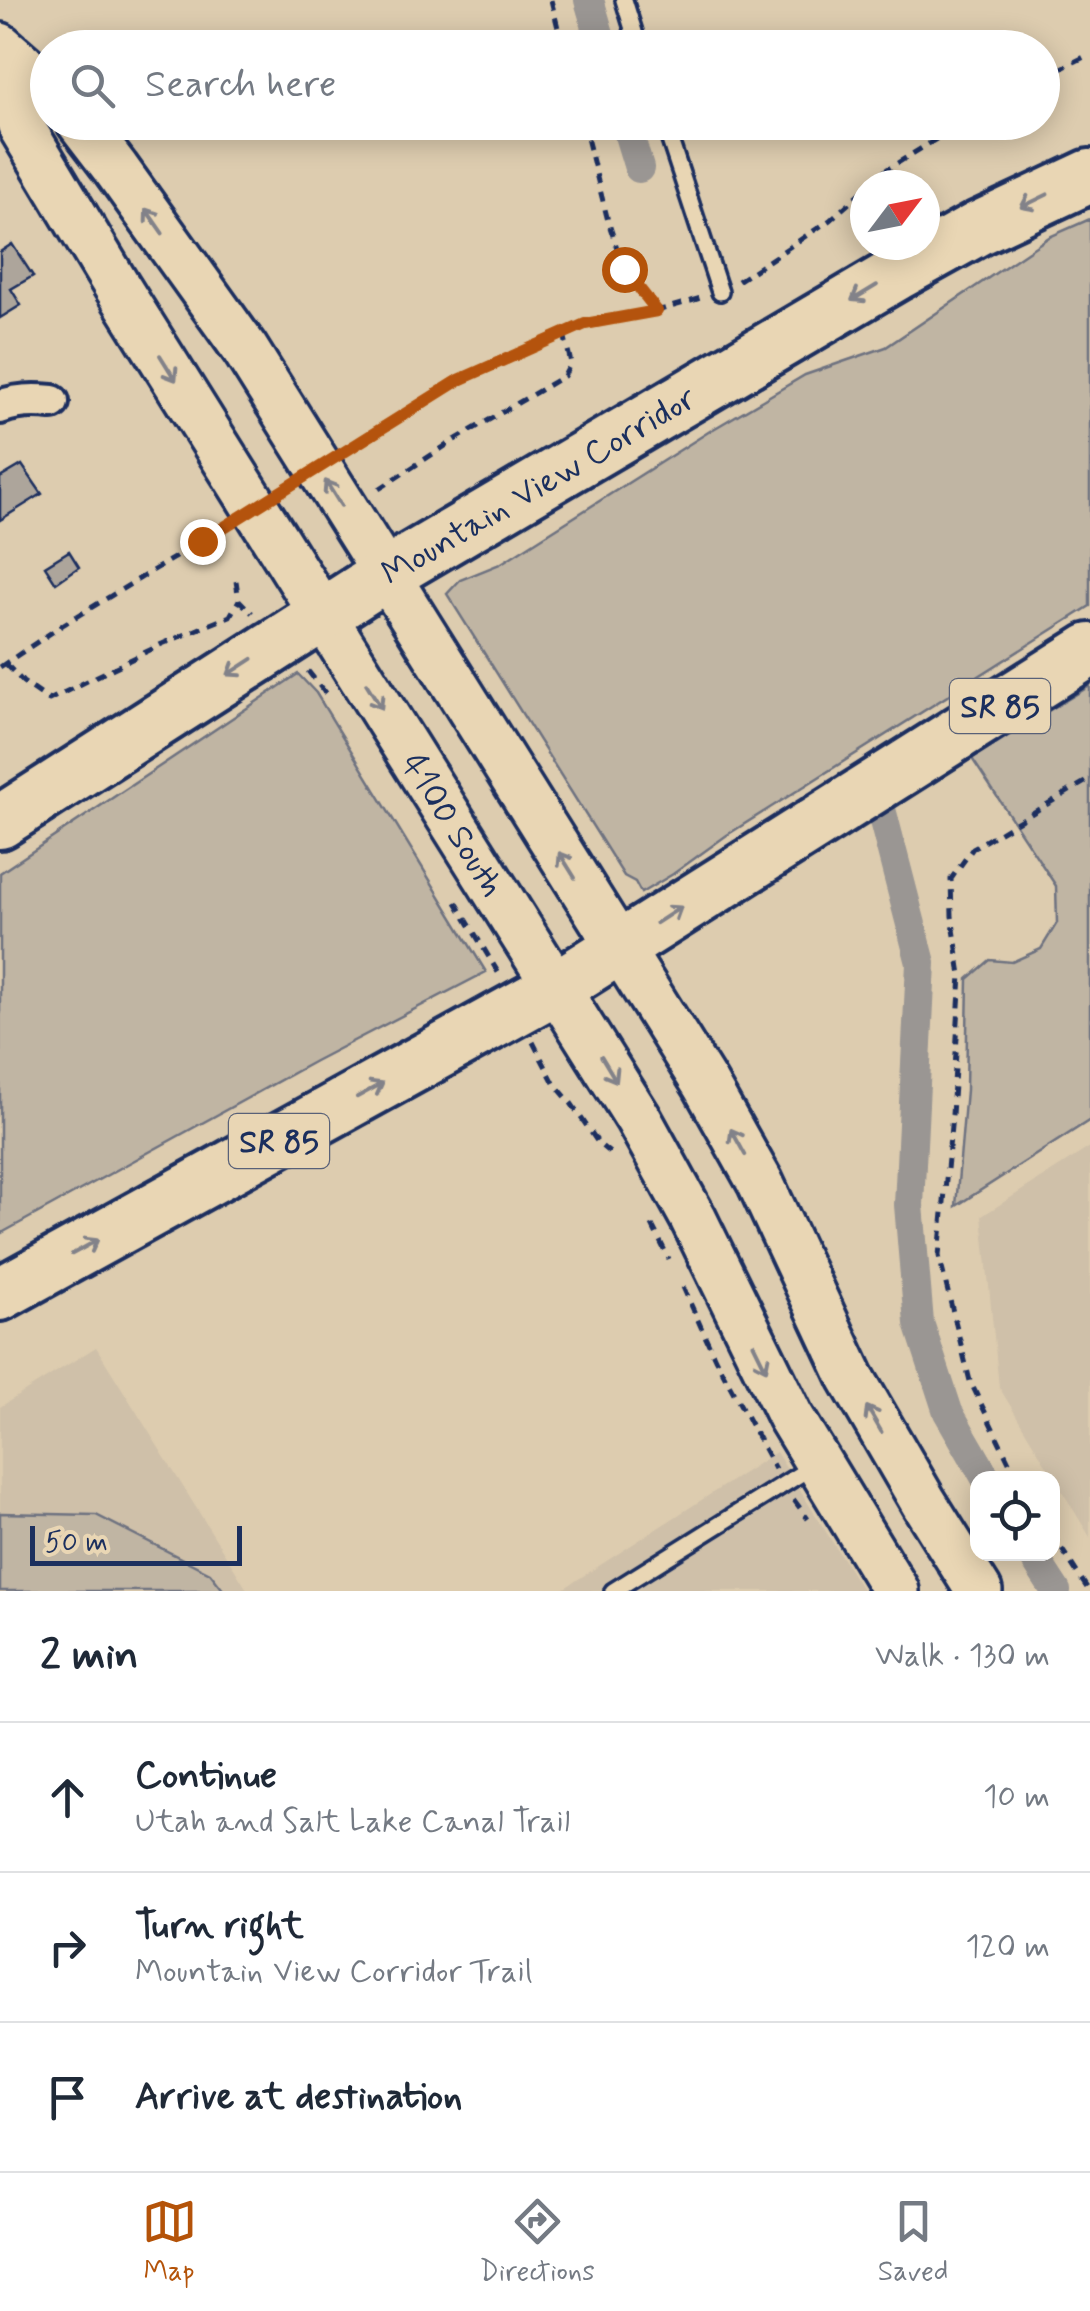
<!DOCTYPE html>
<meta charset="utf-8">
<style>
body{margin:0;font-family:Mynerve,sans-serif;background:#f6f6f7;color:#1f2937}
.controls{position:absolute;right:30px;bottom:30px;display:grid;overflow:hidden;border-radius:20px;box-shadow:0 5px 25px #0003}
.controls button{width:90px;height:90px;display:grid;place-items:center;padding:0;border:0;border-bottom:2px solid #e0e1e3;background:#fff;color:#1f2937;font:50px sans-serif}
.compass{position:absolute;left:850px;top:170px;width:90px;height:90px;border-radius:50%;background:#fff;box-shadow:0 5px 25px #0003;rotate:58deg}
.scale{position:absolute;left:30px;bottom:25px;width:212px;box-sizing:border-box;padding-left:10px;border:5px solid #1b2f5e;border-top:0;font-size:28px;line-height:35px;white-space:nowrap;color:#1b2f5e;-webkit-text-stroke:8px #e9d6b4;paint-order:stroke}
.stop{position:absolute;width:30px;height:30px;margin:-22px;border:8px solid #b45309;border-radius:50%;background:#fff}
.stop.end{background:#b45309;border-color:#fff;box-shadow:0 2px 10px #0008}
.list{margin:0;padding:0;list-style:none}
h2{display:flex;justify-content:space-between;align-items:center;height:130px;margin:0;padding:0 40px;font-size:42px}
h2 small{font-size:32px;font-weight:400;color:#747a83}
.list li{display:grid;grid-template-columns:65px 1fr auto;gap:30px;align-items:center;box-sizing:border-box;height:150px;padding:0 40px;border-top:2px solid #e0e1e3}
.list b{display:block;font-size:38px;white-space:nowrap}
.list p{margin:0;font-size:32px;white-space:nowrap;color:#747a83}
.list em{font-size:32px;font-style:normal;color:#747a83}
.icon{flex:none;width:55px;height:55px;fill:none;stroke:currentColor;stroke-width:2;stroke-linecap:round;stroke-linejoin:round}
.map{position:relative;flex:none;width:1090px;height:1591px;overflow:hidden}
.search{position:absolute;background:#fff;box-shadow:0 5px 25px #0003;left:30px;right:30px;top:30px;height:110px;display:flex;align-items:center;gap:25px;box-sizing:border-box;padding:0 35px;border-radius:55px;color:#747a83;font-size:38px}
.sheet{height:580px;background:#fff}
nav{display:flex;justify-content:space-around;align-items:center;box-sizing:border-box;height:140px;border-top:2px solid #e0e1e3;background:#fff;font-size:28px;color:#747a83}
nav a{display:grid;justify-items:center;gap:5px}
nav .on{color:#b45309}
.map>svg:first-child{display:block}
</style>
<div class="map">
<svg width="1090" height="1591" viewBox="0 0 1090 1591">
<rect width="100%" height="100%" fill="#ddccaf"/>
<filter id="ink" filterUnits="userSpaceOnUse"><feTurbulence type="fractalNoise" baseFrequency=".01" numOctaves="2"/><feDisplacementMap in="SourceGraphic" scale="20" xChannelSelector="R" yChannelSelector="G"/><feConvolveMatrix kernelMatrix="1 2 1 2 8 2 1 2 1" color-interpolation-filters="sRGB"/></filter>
<g filter="url(#ink)">
<path fill="#cfc0a9" d="M1090,1147v390l-91,-150 -17,-171z
M96,1347l152,244h-248v-184z
M776,1452l87,139h-303z"/>
<path fill="#c0b5a3" stroke="#6e7280" stroke-width="2.5" d="M1090,219v387l-363,229 -54,39 -32,19 -6,-11 -11,-6 -177,-282 13,-14 40,-16 210,-133 95,-56 81,-28 163,-110z
M298,674l18,19 170,279 -171,89 -315,173v-361z
M1090,686v434l-134,86 10,-116 2,-111 22,-19 22,2 29,-13 16,-26 -1,-37 -85,-129z
M0,1513l96,2 114,58 14,18h-224z"/>
<g fill="none" stroke-linecap="round" stroke-linejoin="round">
<path stroke="#9a9693" stroke-width="30" d="M589,0l14,48
M625,122l14,46
M882,813l39,150 -12,242 10,118 29,89 38,66
M1032,1554l24,37"/>
</g>
<path fill="#ada59b" stroke="#1b2f5e" stroke-width="2.5" d="M12,244l21,32 -22,13 10,16 -21,13v-66z
M22,465l20,29 -42,26v-42z
M69,551l10,16 -23,16 -11,-17z"/>
<g fill="none" stroke-linecap="round" stroke-linejoin="round">
<defs>
<path id="service" d="M624,0l15,48
M664,122l56,170
M613,1591l200,-125"/>
<path id="minor" d="M0,407c17,-7 34,-7 52,-5"/>
<g id="secondary">
<path d="M0,46l48,42"/>
<path id="s1" d="M0,63l22,65 94,157 522,833 55,100 97,198 106,175"/>
<path d="M80,122l36,47 129,180 460,735 55,98 91,195 73,126 55,88"/>
</g>
<g id="trunk">
<path id="s2" d="M0,822l385,-247 511,-301 83,-46 111,-52"/>
<path d="M0,1294l557,-307 533,-337"/>
</g>
</defs>
<use href="#service" stroke="#1b2f5e" stroke-width="22"/>
<use href="#minor" stroke="#1b2f5e" stroke-width="40"/>
<use href="#secondary" stroke="#1b2f5e" stroke-width="52"/>
<use href="#trunk" stroke="#1b2f5e" stroke-width="60"/>
<path stroke="#1b2f5e" stroke-width="5" stroke-dasharray="10 8" stroke-linecap="butt" d="M551,0l12,48
M1042,78l48,-24
M583,122l25,99 16,48 33,42
M869,185l17,-15 78,-48
M738,281l92,-61 35,-31
M362,441l97,-61 126,-56 72,-13 44,-13
M379,489l74,-48 111,-65 7,-13 -7,-29
M236,581l3,19 13,13
M6,664l17,18 26,18 113,-56 68,-28 9,-16
M0,667l64,-43 138,-83
M308,671l21,27
M456,902l43,72
M533,1042l21,41 17,20 28,41 17,14
M652,1225l17,34
M683,1287l32,71 60,111
M1017,1478l-47,-97 -31,-125 13,-141 9,-140 -9,-59 -1,-37 22,-31 117,-69
M794,1500l14,19
M1052,1534l37,57"/>
<use href="#service" stroke="#e9d6b4" stroke-width="15"/>
<use href="#minor" stroke="#e9d6b4" stroke-width="32"/>
<use href="#secondary" stroke="#e9d6b4" stroke-width="45"/>
<use href="#trunk" stroke="#e9d6b4" stroke-width="52"/>
<path stroke="#1b2f5e" stroke-width="5" stroke-dasharray="10 8" stroke-linecap="butt" d="M202,541l160,-100"/>
</g>
<defs><path id="oneway-shaft" d="M-6 0H5M1.5-3L5.5 0L1.5 3" fill="none" stroke-width="1.6" stroke-linecap="round" stroke-linejoin="round" transform="scale(2.5)"/></defs>
<g stroke="#828289">
<use href="#oneway-shaft" transform="translate(1034 201) rotate(154)"/>
<use href="#oneway-shaft" transform="translate(154 221) rotate(-125)"/>
<use href="#oneway-shaft" transform="translate(864 293) rotate(149)"/>
<use href="#oneway-shaft" transform="translate(168 368) rotate(58)"/>
<use href="#oneway-shaft" transform="translate(333 493) rotate(-122)"/>
<use href="#oneway-shaft" transform="translate(240 667) rotate(147)"/>
<use href="#oneway-shaft" transform="translate(374 696) rotate(58)"/>
<use href="#oneway-shaft" transform="translate(567 865) rotate(-122)"/>
<use href="#oneway-shaft" transform="translate(669 915) rotate(-33)"/>
<use href="#oneway-shaft" transform="translate(609 1069) rotate(59)"/>
<use href="#oneway-shaft" transform="translate(370 1090) rotate(-29)"/>
<use href="#oneway-shaft" transform="translate(738 1142) rotate(-119)"/>
<use href="#oneway-shaft" transform="translate(85 1247) rotate(-29)"/>
<use href="#oneway-shaft" transform="translate(760 1357) rotate(64)"/>
<use href="#oneway-shaft" transform="translate(874 1419) rotate(-120)"/>
</g>
</g>
<g fill="none" stroke-linecap="round" stroke-linejoin="round" filter="url(#ink)">
<path stroke="#b45309" stroke-width="12" d="M202,541l257,-161 126,-56 72,-13 -33,-42"/>
</g>
<g text-anchor="middle" stroke-width="10" stroke-linejoin="round" paint-order="stroke">
<g fill="#e9d6b4" stroke="#596178" stroke-width="2.5">
<rect x="950" y="679" width="100" height="54" rx="8"/>
<rect x="229" y="1114" width="100" height="54" rx="8"/>
</g>
<g font-size="32" font-weight="bold" fill="#1b2f5e">
<text x="1000" y="717">SR 85</text>
<text x="279" y="1152">SR 85</text>
</g>
<g font-size="35" fill="#1b2f5e" stroke="#e9d6b4">
<text dy="12" stroke="none"><textPath href="#s2" startOffset="635">Mountain View Corridor</textPath></text>
<text dy="12" stroke="none"><textPath href="#s1" startOffset="888">4100 South</textPath></text>
</g>
</g>
</svg>
<div class="controls">
<button><svg class="icon" aria-label="locate" viewBox="0 0 24 24"><circle cx="12" cy="12" r="6"/><path d="M12 2v4M12 18v4M2 12h4M18 12h4"/></svg></button>
</div>
<svg class="compass" viewBox="-18 -18 36 36"><path d="M0-13l5 13h-10z" fill="#e53935"/><path d="M0 13l5-13h-10z" fill="#747a83"/></svg>
<div class="scale">50 m</div>
<div class="stop" style="left:624px;top:269px"></div>
<div class="stop end" style="left:202px;top:541px"></div>
<div class="search"><svg class="icon" aria-label="search" viewBox="0 0 24 24"><circle cx="10" cy="10" r="6"/><path d="M15 15l6 6"/></svg>Search here</div>
</div>
<section class="sheet">
<h2>2 min<small>Walk · 130 m</small></h2>
<ul class="list">
<li><svg class="icon" aria-label="ahead" viewBox="0 0 24 24"><path d="M12 20V5M6 11l6-6 6 6"/></svg><div><b>Continue</b><p>Utah and Salt Lake Canal Trail</p></div><em>10 m</em></li>
<li><svg class="icon" aria-label="right" viewBox="0 0 24 24"><path d="M7 20v-9h11M14 6l5 5-5 5"/></svg><div><b>Turn right</b><p>Mountain View Corridor Trail</p></div><em>120 m</em></li>
<li><svg class="icon" aria-label="arrive" viewBox="0 0 24 24"><path d="M6 21V4h12l-3 4 3 4H6"/></svg><div><b>Arrive at destination</b></div></li>
</ul>
</section>
<nav>
<a class="on"><svg class="icon" aria-label="map" viewBox="0 0 24 24"><path d="M3 6l6-2 6 2 6-2v14l-6 2-6-2-6 2zM9 4v14M15 6v14"/></svg>Map</a>
<a><svg class="icon" aria-label="directions" viewBox="0 0 24 24"><path d="M12 3l9 9-9 9-9-9zM9 14v-3h6M13 9l2 2-2 2"/></svg>Directions</a>
<a><svg class="icon" aria-label="saved" viewBox="0 0 24 24"><path d="M7 4h10v16l-5-4-5 4z"/></svg>Saved</a>
</nav>
